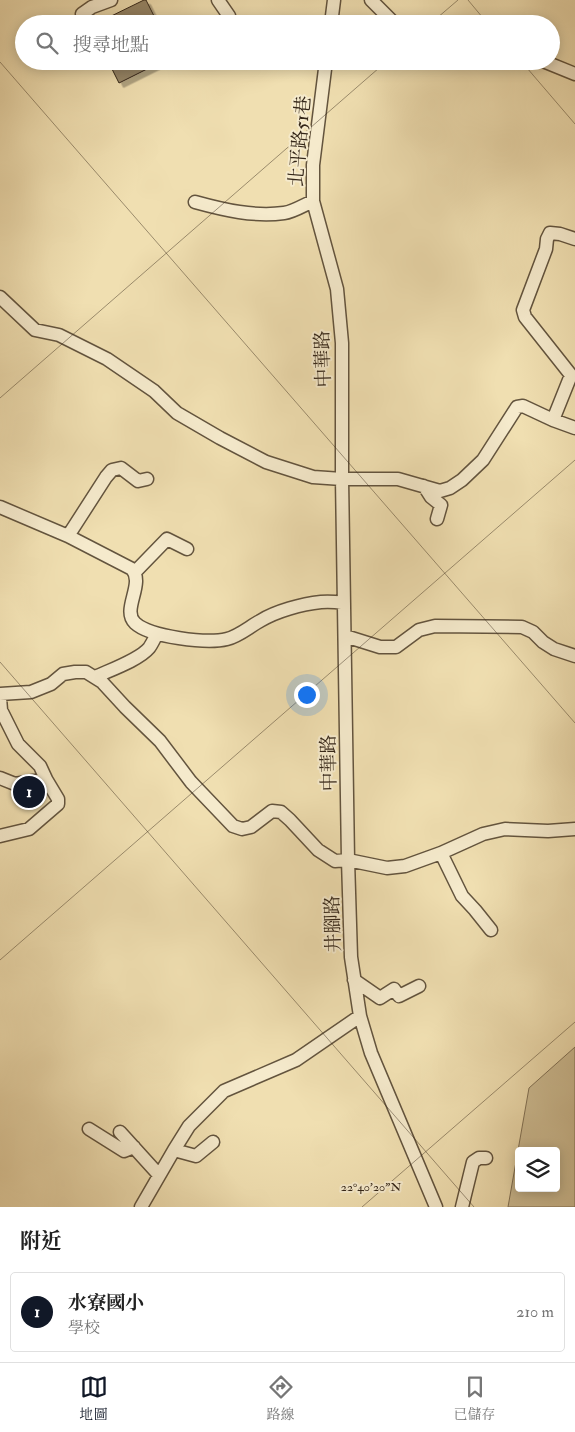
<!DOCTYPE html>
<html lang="zh-TW">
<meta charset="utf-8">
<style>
body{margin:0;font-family:"IM FELL Double Pica","Noto Serif TC",serif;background:#f2f2f2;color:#222}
.controls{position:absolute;right:15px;bottom:15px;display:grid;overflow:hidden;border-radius:5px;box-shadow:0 2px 12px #0003}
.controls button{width:45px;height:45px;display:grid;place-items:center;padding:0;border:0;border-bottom:1px solid #e0e0e0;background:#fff;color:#222;font:25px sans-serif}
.you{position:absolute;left:306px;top:694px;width:18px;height:18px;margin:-12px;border:4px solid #fff;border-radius:50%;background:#1a73e8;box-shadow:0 0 0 8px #1a73e833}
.badge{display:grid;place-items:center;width:32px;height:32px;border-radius:50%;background:#111827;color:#fff;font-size:16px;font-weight:700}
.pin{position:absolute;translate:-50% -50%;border:2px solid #fff;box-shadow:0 1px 5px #0006}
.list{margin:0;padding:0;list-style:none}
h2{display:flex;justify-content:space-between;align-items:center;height:65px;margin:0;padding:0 20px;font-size:21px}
h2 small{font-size:16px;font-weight:400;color:#767676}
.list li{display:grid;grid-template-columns:32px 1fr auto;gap:15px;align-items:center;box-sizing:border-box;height:80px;margin:0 10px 10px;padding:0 10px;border:1px solid #e0e0e0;border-radius:5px}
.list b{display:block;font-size:19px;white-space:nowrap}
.list p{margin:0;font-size:16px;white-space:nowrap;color:#767676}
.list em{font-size:16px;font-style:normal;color:#767676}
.icon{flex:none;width:28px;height:28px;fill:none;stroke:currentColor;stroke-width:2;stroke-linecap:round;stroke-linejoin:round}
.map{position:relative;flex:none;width:575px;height:1207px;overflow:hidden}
.search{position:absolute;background:#fff;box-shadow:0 2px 12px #0003;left:15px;right:15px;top:15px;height:55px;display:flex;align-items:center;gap:12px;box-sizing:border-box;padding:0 18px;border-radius:28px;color:#767676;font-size:19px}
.sheet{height:155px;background:#fff}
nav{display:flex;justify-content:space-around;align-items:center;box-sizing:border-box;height:70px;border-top:1px solid #e0e0e0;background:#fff;font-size:14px;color:#767676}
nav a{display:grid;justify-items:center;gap:2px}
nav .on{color:#111827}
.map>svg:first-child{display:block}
</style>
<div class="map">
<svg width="575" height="1207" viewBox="0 0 575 1207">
<defs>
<filter id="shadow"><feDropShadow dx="4.5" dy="4.5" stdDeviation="0" flood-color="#0004"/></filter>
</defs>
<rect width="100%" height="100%" fill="#f0dfb1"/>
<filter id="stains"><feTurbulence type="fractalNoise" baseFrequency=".004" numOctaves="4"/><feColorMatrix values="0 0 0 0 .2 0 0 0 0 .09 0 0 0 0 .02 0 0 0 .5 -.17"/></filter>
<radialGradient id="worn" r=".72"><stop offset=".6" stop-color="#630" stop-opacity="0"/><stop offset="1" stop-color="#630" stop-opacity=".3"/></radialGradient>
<path fill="#d0c097" stroke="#827358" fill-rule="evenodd" d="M575,1047v160h-67l21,-119zM519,1151h37v37h-37z"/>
<path fill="#968668" stroke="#342618" filter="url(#shadow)" d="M144,0h2l12,24h-63z
M108,61h55l-44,22z"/>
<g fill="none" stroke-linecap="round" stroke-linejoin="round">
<defs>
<path id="minor" d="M218,0l11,16
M371,0l22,22 6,2
M82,14l10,-7 19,-7
M331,24l3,-24
M326,61l-13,104v36l24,88 5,54v136l6,381 3,97 9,59 11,37 65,154
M543,61l32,13
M195,202c29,8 59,15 89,11 9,-1 20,-8 29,-12
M0,297l35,33 24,5 48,24 47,32 23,22 43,25 46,24 47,15 29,2h56l42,12 10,-3 12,-8 21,-20 34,-53 6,-1 30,14 22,8
M553,420l18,-45 -46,-58 -2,-7 23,-61 1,-10 3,-6 10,1 15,5
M424,486l7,11 10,8 -4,14
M0,507l68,29 64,33c13,15 -11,41 3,54 15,14 72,21 92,16 12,-3 22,-12 33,-18 16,-10 42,-17 61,-19 8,-1 16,0 23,1
M68,536l38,-59 6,-7 9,-2 17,13 9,-2
M135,572l32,-33 20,10
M345,636l35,11h16l23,-17 16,-4 87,1 11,5 10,10 11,7 21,7
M95,677c15,-7 44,-17 54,-29 3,-4 5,-9 8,-14
M0,694l31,-2 20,-8 12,-10 12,-2h11l16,10 23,25 35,34 31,41 42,44 9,3 9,-2 21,-16 9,1 9,8 28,30 17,11 13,-1 39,8 18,-2 36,-13 42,-19 22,-5 43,2 27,-2
M0,698l1,12 17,34 22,22 6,13
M0,778l15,6 31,-5 12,20v5l-29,25 -29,7
M441,853l21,43 13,14 16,20
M354,980l26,18 14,-9 5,7 20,-10
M89,1129l35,22 10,-4
M120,1132l39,43
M174,1150l22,6 17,-14
M141,1207l33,-57 15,-24 35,-35 72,-31 64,-44
M462,1207l11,-45 6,-4h7"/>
</defs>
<use href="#minor" stroke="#63543e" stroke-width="15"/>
<use href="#minor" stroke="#f5eacc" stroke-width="12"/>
</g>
<path fill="none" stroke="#342618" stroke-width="1" stroke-opacity="0.45" d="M468,0l20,24M430,24l28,-24M521,61l54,63M0,62l575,661M0,398l387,-337M0,662l474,545M0,960l575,-500M362,1207l213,-185"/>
<g text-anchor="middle" stroke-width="4" stroke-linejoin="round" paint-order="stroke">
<g font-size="19" fill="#342618" stroke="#f5eacc">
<text transform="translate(299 141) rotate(-85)" y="7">北平路51巷</text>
<text transform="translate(322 359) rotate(-92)" y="7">中華路</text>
<text transform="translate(328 763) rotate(-91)" y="7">中華路</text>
<text transform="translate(332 924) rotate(-92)" y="7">井腳路</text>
</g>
</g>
<g font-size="12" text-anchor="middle" fill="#342618" stroke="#f5eacc" stroke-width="4" stroke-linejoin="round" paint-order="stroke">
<text x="371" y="1191">22°40'20"N</text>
</g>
<rect width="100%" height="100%" filter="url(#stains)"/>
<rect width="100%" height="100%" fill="url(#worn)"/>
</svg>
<div class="controls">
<button><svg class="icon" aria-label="layers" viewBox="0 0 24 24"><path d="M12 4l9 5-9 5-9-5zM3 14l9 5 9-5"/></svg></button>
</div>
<div class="you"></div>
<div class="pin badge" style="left:29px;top:792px">1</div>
<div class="search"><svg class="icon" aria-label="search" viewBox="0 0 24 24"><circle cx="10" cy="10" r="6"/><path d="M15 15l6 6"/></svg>搜尋地點</div>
</div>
<section class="sheet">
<h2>附近<small></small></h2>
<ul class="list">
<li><span class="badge">1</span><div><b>水寮國小</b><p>學校</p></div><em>210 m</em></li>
</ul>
</section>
<nav>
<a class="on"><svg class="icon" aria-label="map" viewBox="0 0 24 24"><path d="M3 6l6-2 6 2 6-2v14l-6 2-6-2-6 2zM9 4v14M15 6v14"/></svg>地圖</a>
<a><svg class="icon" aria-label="directions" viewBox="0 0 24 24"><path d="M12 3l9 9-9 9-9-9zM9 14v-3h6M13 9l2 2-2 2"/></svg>路線</a>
<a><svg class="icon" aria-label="saved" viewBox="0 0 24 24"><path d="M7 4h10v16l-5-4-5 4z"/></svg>已儲存</a>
</nav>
